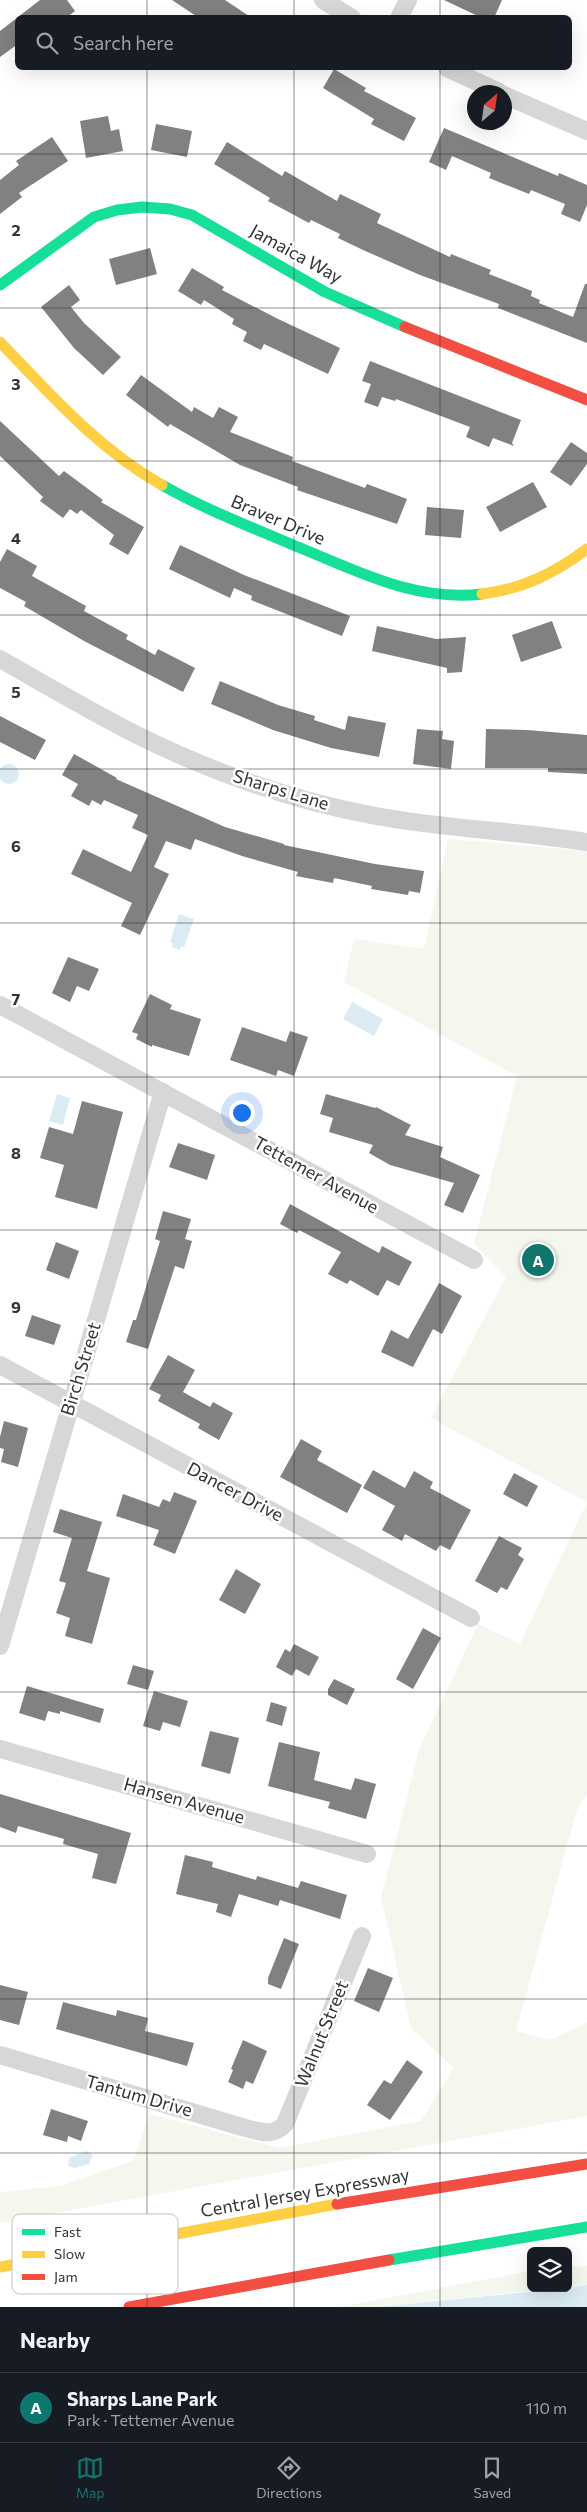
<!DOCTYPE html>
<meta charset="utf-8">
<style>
body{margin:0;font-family:Commissioner,sans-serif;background:#20242c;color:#f1f3f6}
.controls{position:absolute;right:15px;bottom:15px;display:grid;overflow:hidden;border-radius:8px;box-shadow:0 5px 20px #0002}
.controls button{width:45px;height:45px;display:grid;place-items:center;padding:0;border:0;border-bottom:1px solid #363941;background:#171b24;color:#f1f3f6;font:25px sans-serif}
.compass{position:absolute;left:467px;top:85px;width:45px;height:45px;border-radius:50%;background:#171b24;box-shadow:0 5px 20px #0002;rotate:29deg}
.you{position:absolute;left:241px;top:1112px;width:18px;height:18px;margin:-12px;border:4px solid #fff;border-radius:50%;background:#1a73e8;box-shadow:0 0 0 8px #1a73e833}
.badge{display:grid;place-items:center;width:32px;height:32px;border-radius:50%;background:#0f766e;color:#fff;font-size:16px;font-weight:700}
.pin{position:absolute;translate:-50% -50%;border:2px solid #fff;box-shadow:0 1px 5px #0006}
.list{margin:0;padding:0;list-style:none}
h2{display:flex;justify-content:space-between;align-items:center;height:65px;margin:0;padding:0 20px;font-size:21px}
h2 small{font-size:16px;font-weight:400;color:#9ea1a6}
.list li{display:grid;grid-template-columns:32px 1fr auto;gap:15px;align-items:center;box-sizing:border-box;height:70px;padding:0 20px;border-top:1px solid #363941}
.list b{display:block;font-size:19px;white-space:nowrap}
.list p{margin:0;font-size:16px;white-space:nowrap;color:#9ea1a6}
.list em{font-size:16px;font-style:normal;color:#9ea1a6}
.icon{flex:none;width:28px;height:28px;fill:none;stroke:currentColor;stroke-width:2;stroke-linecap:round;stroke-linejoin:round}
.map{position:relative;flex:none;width:587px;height:2307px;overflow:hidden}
.search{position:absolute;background:#171b24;box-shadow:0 5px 20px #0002;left:15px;right:15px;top:15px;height:55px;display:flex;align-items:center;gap:12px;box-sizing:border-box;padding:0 18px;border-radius:8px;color:#9ea1a6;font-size:19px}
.sheet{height:135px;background:#171b24}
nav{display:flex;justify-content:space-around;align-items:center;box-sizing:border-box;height:70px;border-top:1px solid #363941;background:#171b24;font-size:14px;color:#9ea1a6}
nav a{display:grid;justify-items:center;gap:2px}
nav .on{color:#0f766e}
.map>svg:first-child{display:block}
</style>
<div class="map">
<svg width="587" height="2307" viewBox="0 0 587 2307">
<rect width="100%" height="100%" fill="#fff"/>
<path fill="#f3f7ee" d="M448,839l139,12v943l-9,12 -62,225 34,9 37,-17v93l-587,107v-31l60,-6 73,-25 17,-47 129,34 142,-27 33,-53 -43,-40 -30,-131 38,-147 59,-126 42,20 67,-142 -156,-84 75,-141 -32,-33 43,-168 -173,-94 10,-43 70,10z
M587,2266v19l-19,2v-20z
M531,2271v17h27l-180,19h-40z"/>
<path fill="#dbebf4" d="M-1 774a10 10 0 1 1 20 0a10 10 0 1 1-20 0Z
M179,914l15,5 -10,28 -3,-1 -1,4 -8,-3 1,-4 -3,-1z
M352,1002l31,17 -9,17 -31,-17z
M57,1094l13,4 -7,27 -14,-4z
M86,2151l7,4 -4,9 -14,4 -7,-2 1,-8z
M587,2285v22h-209l190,-19z"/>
<path fill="#818181" d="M40,0h27l8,11 -9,7h-48v26l-18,13v-26z
M172,0h53l27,18h-53z
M444,0h58l-8,18h-12z
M334,69l32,19 -2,3 52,27 -12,23 -33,-17 3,-5 -51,-31z
M108,116l3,15 8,-2 4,22 -37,7 -6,-37z
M156,124l36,7 -5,26 -36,-7z
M444,128l114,48 1,-3 28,12v20l-7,17 -19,-8 4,-10 -34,-14 -2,4 -40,-16 2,-5 -39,-17 -6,14 -17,-8z
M52,137l16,24 -49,32 3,4 -22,17v-34l19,-15 -3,-4z
M227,142l55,34 3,-5 52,30 3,-7 41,20 -4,9 73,34 1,-3 40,16 -2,4 43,17 -1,5 9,4 -1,3 34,14 12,-33h2v59l-89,-35 1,-4 -79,-29 -57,-25 -25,-12 2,-4 -29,-14 -2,3 -41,-22 2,-3 -56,-34z
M150,248l7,26 -41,11 -7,-26z
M192,268l32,19 -2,3 54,28 64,30 -12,26 -64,-30 -3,6 -18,-9 4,-9 -15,-8 2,-5 -30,-19 -3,5 -23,-14z
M69,285l11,15 -9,7 13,16 37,34 -18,18 -29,-27 -33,-41z
M370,361l151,59 -9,23 2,3 -21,-8 -4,9 -23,-10 4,-10 -74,-28 -1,2 -13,-4 -4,10 -14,-5 7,-18 -9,-3z
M141,375l51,37 2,-5 19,11 6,-11 19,10 -8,15 63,25 -1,4 73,27 2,-4 40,15 -10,25 -100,-34 1,-3 -58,-22 -70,-41 -2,3 -42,-32z
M0,421l59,55 5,-5 39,29 -2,2 43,25 -16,28 -19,-11 5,-9 -33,-25 -4,4 -7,-5 -7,9 -23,-17 3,-4 -43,-41z
M571,442l16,11v11l-16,22 -21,-14z
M533,482l14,25 -47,25 -14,-25z
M427,507l37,3 -3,28 -36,-3z
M180,545l64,30 106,41 -8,20 -91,-36 1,-4 -18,-8 -4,10 -61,-29z
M7,549l30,17 -5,10 54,30 -2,5 44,24 -2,4 29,16 3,-6 37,19 -12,24 -99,-51 -60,-35 2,-4 -26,-14v-26z
M552,621l10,27 -41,14 -9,-27z
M377,626l59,13 30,-2 -4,35 -15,1v-5l-75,-17z
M220,681l58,24 37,11 -1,4 31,10 3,-14 38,7 -7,34 -48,-9 -58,-18 -62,-26z
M0,716l46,24 -11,20 -35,-18z
M417,729l26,2 -1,8 12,2 -3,28 -38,-5z
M486,729l41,1 60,5v39l-39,-2v-4h-63z
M74,754l43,24 -1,1 109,48 59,17v1l91,19 49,7 -4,22 -11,-2 -1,4 -37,-6 1,-3 -38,-8 -1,5 -37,-7 2,-4 -56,-16 -47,-17 -4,11 -25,-9 -12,26 15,7 -29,61 -19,-9 11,-23 -61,-29 12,-25 48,23 17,-37 -16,-7 6,-13 -34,-15 -3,5 -9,-5 -3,6 -18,-10 7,-12 -16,-9z
M68,957l31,12 -10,22 -12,-5 -7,16 -18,-9z
M150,994l22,11 -2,4 31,10 -12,37 -37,-11v2l-16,-8 2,-5 -6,-2z
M242,1027l44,15 4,-11 18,6 -14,39 -16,-6 -2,6 -46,-16z
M326,1094l49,14 1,-1 35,18 -6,10 38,12 -3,10 40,18 -17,38 -19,-8 10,-22 -64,-18 -21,-12 4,-8 -44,-13 4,-14 -13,-4z
M82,1101l41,11 -26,97 -42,-12 9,-32 -24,-7 9,-31 24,7z
M178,1143l37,12 -8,25 -38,-13z
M290,1204l89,49 3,-7 30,16 -13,24 -12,-6 -9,16 -28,-16 -3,4 -19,-10 13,-22 -42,-22 -2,3 -17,-9z
M163,1211l28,8 -6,20 7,2 -8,28 -9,-3 -27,83 -22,-7 7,-22h3l24,-79 -5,-2z
M56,1242l23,9 -10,28 -23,-9z
M439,1283l23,13 -20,38 -9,-5 -20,38 -32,-15 10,-22 17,9z
M32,1315l29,10 -7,20 -29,-9z
M168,1355l27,15 -12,22 27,15 3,-5 20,11 -14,27 -21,-12 2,-4 -42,-23 3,-6 -12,-6z
M4,1421l24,7 -10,39 -17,-5 3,-13 -4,-1v-11z
M301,1439l21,12 -5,9 45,25 -15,28 -67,-36z
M373,1470l32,18 9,-17 19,11 -3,6 41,22 -21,40 -10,-5 -4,6 -31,-17 -3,7 -20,-11 13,-24 -32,-18z
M514,1473l24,13 -11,21 -24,-13z
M174,1492l23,9 -22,53 -22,-9 6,-15 -43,-14 7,-22 36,13 4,-8 7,3z
M60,1509l42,13 -15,49 23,7 -18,66 -27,-8 5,-18 -14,-5 10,-30 -7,-2 13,-43 -19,-6z
M499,1536l23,12 -4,7 6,4 -17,31 -6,-3 -4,6 -22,-12z
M236,1569l25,15 -16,30 -26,-14z
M423,1628l18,10 -28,51 -17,-10z
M294,1644l25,13 -10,19 -13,-7 -4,7 -16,-9 9,-18 5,3z
M133,1665l21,6 -6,19 -21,-6z
M334,1679l21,10 -8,16 -19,-10v-6z
M27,1686l77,23 -4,14 -40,-12v3l-12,-3 -3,10 -26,-8z
M154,1691l34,10 -8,26 -17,-5 -3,9 -17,-5z
M271,1702l16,5 -5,19 -16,-5z
M210,1731l29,7 -9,36 -29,-8z
M279,1742l41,10 -6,28 37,10 4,-12 21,6 -10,35 -38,-11 2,-6 -62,-16z
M0,1794l131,39 -15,51 -24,-6 6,-24 -35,-10 1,-5 -46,-13 -2,7 -16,-6z
M185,1855l28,7 -1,5 44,13 1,-4 41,12 3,-7 46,14 -7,24 -60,-19 -2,6 -39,-12 -8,23 -15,-5 2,-8 -42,-10z
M284,1938l15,6 -18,45 -13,-5v-6z
M368,1968l25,10 -14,34 -25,-11z
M0,1985l28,7 -9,33 -19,-5z
M63,2002l53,14 1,-6 31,8 -3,13 49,12 -7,23 -131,-37z
M243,2040l24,11 -14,33 -7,-3 -3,8 -15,-7 5,-12 -2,-1z
M407,2060l16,12 -33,48 -23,-15 17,-25 7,4z
M51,2109l37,12 -7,20 -13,-5 -1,6 -24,-7z"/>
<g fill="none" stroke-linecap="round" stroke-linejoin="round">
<path stroke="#d7d7d7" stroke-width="18" d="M323,0l29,18
M399,18l9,-18
M447,68l52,24
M504,95l83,36
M0,659c44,25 88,51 133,74 76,38 159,68 243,83 70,13 141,15 211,26
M0,1005l474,255
M0,1365l471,253
M0,1646l163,-554
M0,1749l367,105
M0,2055l242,72c17,4 30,11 43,-3l77,-188"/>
<path stroke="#16e098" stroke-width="11" d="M0,285l94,-68 23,-7 25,-3 28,2 22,6 133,77 80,35
M162,485c42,24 87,41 131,60 63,25 120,57 189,49
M389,2260l198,-33"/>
<path stroke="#ffcf43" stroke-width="11" d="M0,342c50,52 98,107 162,143
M482,594c41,-5 73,-21 105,-45
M0,2267l337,-63"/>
<path stroke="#f24e42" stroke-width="11" d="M405,327l182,73
M337,2204l250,-40
M129,2307l260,-47"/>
</g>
<path fill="none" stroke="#333" stroke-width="1" stroke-opacity="0.55" d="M147,0v18M294,0v18M440,0v18M147,68v2239M294,68v2239M440,68v2239M0,154h587M0,308h587M0,461h587M0,615h587M0,769h587M0,923h587M0,1077h587M0,1230h587M0,1384h587M0,1538h587M0,1692h587M0,1846h587M0,1999h587M0,2153h587"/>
<g text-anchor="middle" stroke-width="5" stroke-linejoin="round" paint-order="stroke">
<g font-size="18" fill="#333" stroke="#fff">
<text transform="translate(296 254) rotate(29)" y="6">Jamaica Way</text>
<text transform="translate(278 520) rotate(23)" y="6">Braver Drive</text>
<text transform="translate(281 790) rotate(17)" y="6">Sharps Lane</text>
<text transform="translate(316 1175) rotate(29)" y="6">Tettemer Avenue</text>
<text transform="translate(81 1369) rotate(-73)" y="6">Birch Street</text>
<text transform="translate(235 1492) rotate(28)" y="6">Dancer Drive</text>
<text transform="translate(184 1801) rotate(16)" y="6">Hansen Avenue</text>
<text transform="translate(322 2034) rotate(-68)" y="6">Walnut Street</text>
<text transform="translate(139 2096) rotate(16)" y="6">Tantum Drive</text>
<text transform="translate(305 2193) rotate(-10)" y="6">Central Jersey Expressway</text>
</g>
</g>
<rect x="12" y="2214" width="166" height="80" rx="8" fill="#fff" stroke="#c2c2c2" stroke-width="1"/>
<rect x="22" y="2229" width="23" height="6" fill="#16e098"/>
<rect x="22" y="2251" width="23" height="7" fill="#ffcf43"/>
<rect x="22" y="2274" width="23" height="6" fill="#f24e42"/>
<g font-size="14" fill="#333">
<text x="54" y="2237">Fast</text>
<text x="54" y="2259">Slow</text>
<text x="54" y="2282">Jam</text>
</g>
<g font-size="16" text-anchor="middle" font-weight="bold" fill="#333" stroke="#fff" stroke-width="5" stroke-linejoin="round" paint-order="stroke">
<text x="16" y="236">2</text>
<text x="16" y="390">3</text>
<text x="16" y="544">4</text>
<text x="16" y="698">5</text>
<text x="16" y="852">6</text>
<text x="16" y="1005">7</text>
<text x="16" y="1159">8</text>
<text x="16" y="1313">9</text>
</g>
</svg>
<div class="controls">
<button><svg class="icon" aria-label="layers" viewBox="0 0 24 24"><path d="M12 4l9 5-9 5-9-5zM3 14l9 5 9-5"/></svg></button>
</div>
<svg class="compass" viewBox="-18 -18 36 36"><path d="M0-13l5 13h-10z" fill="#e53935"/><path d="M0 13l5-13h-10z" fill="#9ea1a6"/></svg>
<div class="you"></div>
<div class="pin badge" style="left:538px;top:1260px">A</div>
<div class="search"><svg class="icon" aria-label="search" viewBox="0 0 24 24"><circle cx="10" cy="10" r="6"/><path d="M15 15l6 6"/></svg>Search here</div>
</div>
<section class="sheet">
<h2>Nearby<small></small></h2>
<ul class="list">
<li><span class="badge">A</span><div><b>Sharps Lane Park</b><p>Park · Tettemer Avenue</p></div><em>110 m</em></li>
</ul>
</section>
<nav>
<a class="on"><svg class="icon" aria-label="map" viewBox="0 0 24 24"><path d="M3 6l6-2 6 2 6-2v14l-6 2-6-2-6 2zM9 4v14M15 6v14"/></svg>Map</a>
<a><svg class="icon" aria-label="directions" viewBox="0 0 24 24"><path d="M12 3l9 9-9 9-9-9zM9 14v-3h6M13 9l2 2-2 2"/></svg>Directions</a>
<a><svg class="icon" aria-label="saved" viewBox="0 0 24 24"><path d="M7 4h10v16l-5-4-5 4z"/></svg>Saved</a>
</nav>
